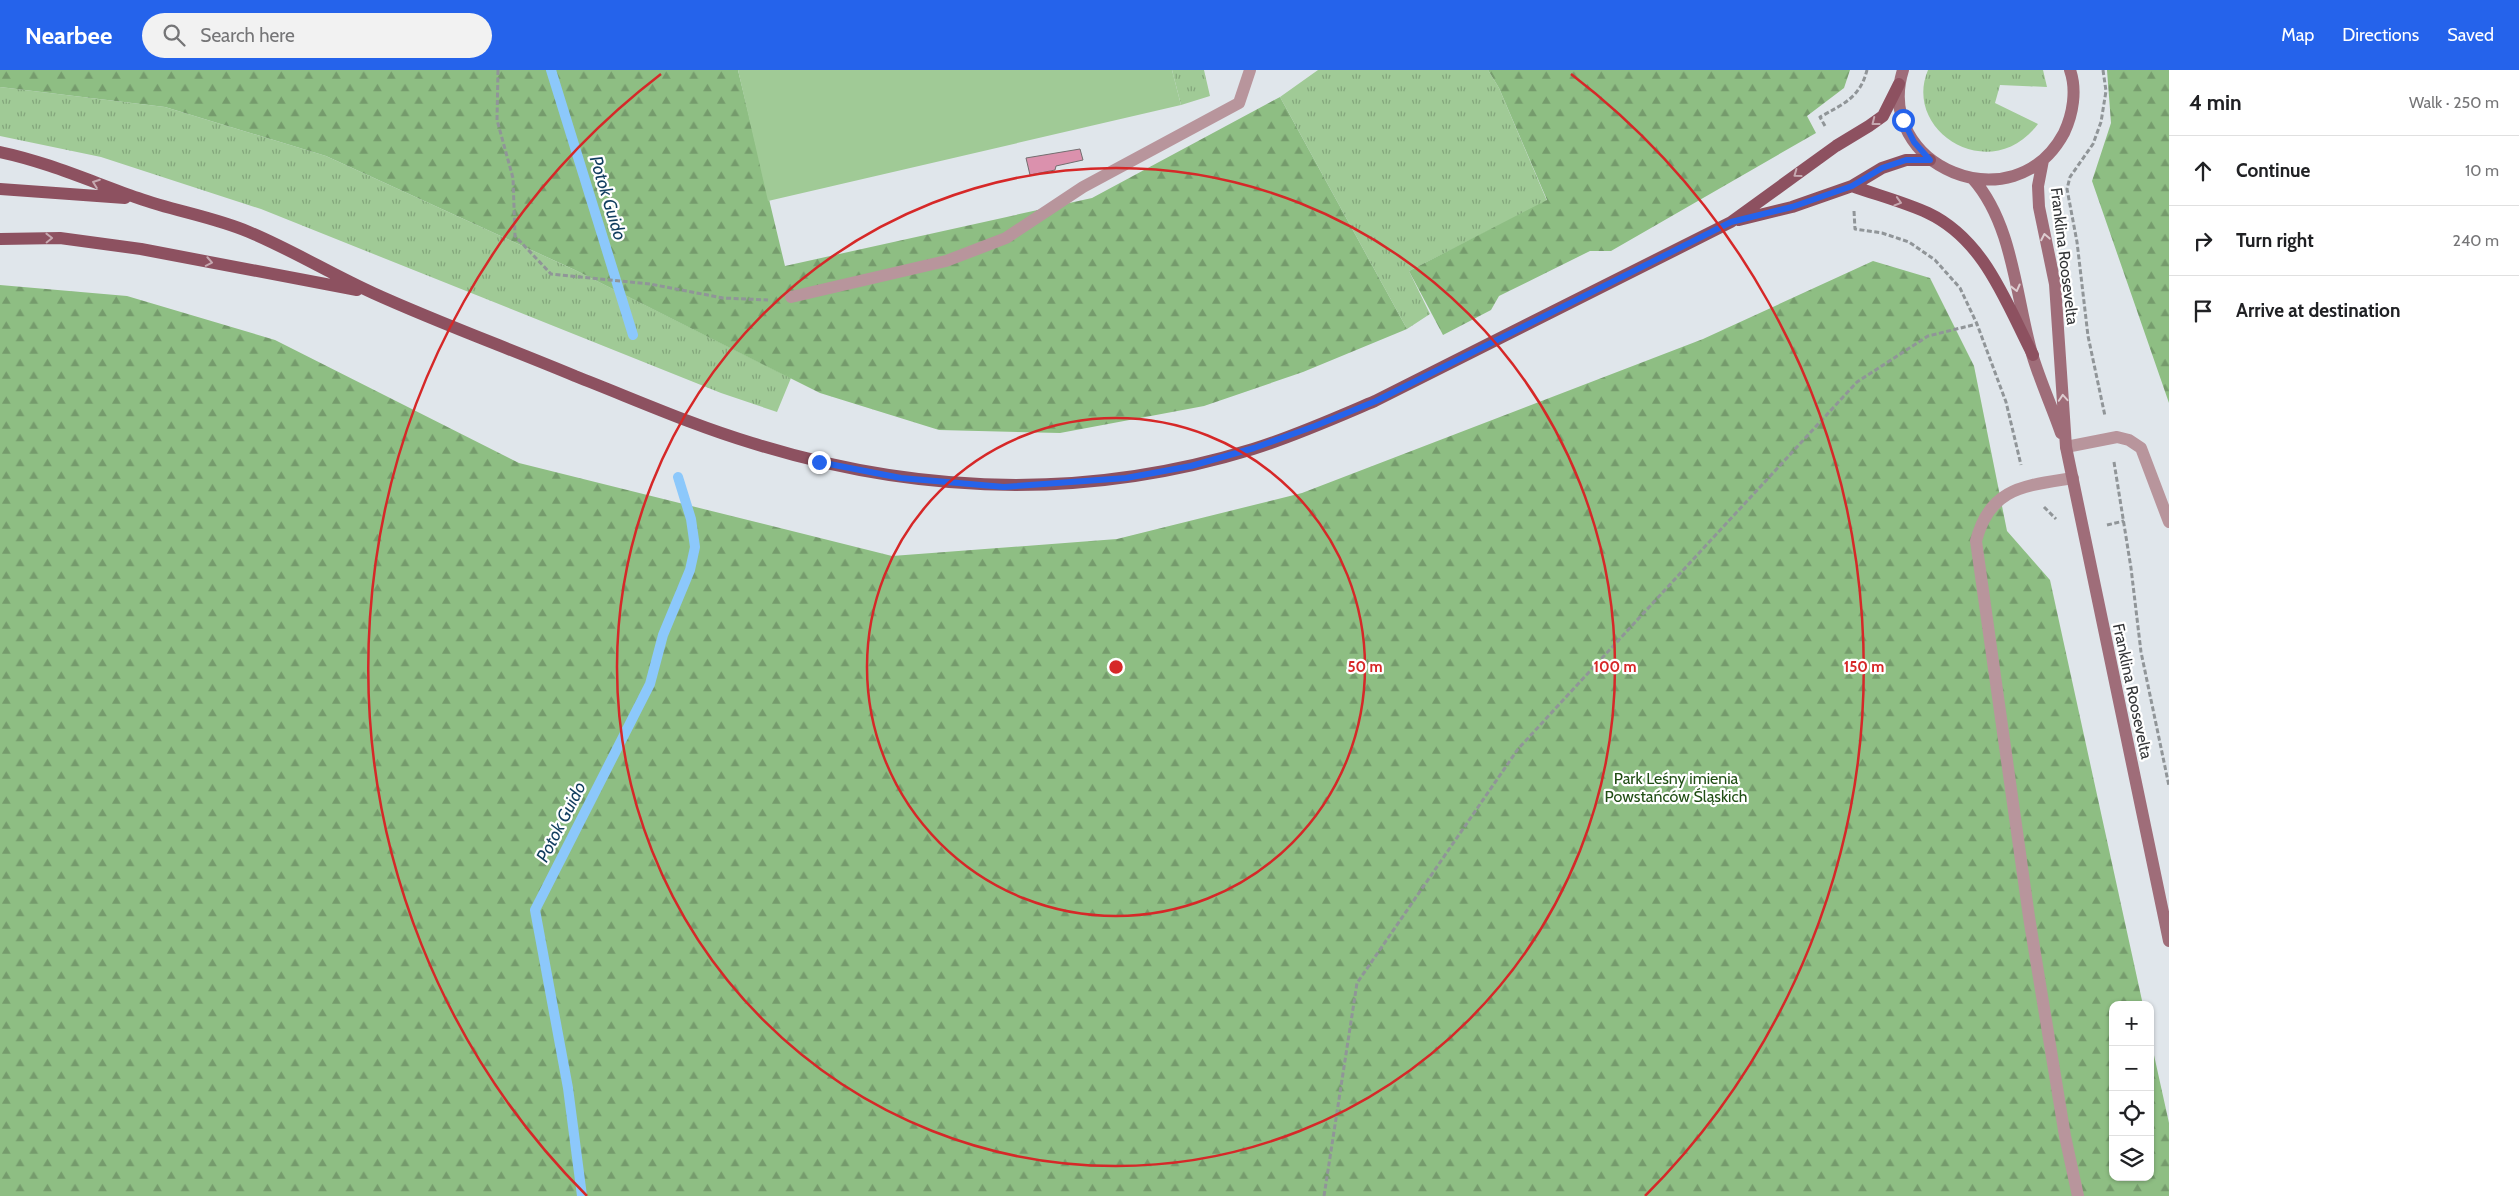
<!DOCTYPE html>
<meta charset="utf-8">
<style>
body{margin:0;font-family:Cabin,sans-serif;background:#f2f2f2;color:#202124}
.controls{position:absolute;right:15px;bottom:15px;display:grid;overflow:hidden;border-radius:10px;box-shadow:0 1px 4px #0004}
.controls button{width:45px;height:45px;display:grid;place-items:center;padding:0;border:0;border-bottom:1px solid #e0e0e0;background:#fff;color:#202124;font:25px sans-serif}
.stop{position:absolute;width:15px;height:15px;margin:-11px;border:4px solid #2563eb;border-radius:50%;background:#fff}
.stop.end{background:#2563eb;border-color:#fff;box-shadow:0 1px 5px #0008}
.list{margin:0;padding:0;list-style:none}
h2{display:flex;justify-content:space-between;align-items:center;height:65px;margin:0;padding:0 20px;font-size:21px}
h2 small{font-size:16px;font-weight:400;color:#757577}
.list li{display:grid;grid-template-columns:32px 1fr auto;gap:15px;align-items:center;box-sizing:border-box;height:70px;padding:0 20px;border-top:1px solid #e0e0e0}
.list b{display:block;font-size:19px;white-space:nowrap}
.list em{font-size:16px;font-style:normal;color:#757577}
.icon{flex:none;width:28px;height:28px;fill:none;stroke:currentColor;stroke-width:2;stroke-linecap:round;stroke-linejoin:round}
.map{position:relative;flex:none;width:2169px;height:1126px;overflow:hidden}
header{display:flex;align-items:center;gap:30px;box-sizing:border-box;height:70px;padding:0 25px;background:#2563eb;color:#fff}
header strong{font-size:24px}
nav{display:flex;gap:28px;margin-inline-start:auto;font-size:18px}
.search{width:350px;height:45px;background:#f2f2f2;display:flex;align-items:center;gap:12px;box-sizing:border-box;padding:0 18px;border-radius:28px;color:#757577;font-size:19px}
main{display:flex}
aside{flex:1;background:#fff}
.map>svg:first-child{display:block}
</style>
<header>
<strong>Nearbee</strong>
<div class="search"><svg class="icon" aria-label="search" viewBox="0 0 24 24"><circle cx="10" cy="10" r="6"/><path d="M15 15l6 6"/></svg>Search here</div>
<nav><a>Map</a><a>Directions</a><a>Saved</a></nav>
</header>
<main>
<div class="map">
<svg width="2169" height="1126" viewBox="0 0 2169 1126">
<defs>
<pattern id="grass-tufts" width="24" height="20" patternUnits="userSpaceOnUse" patternTransform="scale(1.25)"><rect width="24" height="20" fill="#a0ca96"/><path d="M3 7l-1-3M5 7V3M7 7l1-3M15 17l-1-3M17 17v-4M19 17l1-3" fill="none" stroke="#83a57b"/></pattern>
<pattern id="forest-firs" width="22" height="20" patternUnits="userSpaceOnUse" patternTransform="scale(1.25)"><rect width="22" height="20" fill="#8ebe83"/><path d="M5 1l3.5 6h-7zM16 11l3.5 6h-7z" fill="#759b6c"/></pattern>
</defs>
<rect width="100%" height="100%" fill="#e0e6eb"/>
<path fill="url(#grass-tufts)" d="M1172,0h32l6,26 -29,9z
M1318,0h170l11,18 48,113 -138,70 21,43 -23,15 -127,-232z
M1928,0h115l4,17 -47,-2 -5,18 43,21c-48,63 -136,7 -110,-54z
M0,17l165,20 161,49 249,114 216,108 -14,34 -56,-19 -460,-184 -160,-52 -101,-21z"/>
<path fill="url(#forest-firs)" d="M0,0h738l47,196 307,-68 188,-101 127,232 -104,43 -99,34 -144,27 -121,-3 -119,-37 -245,-123 -249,-114 -161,-49 -165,-20z
M1488,0h362l-6,18 -37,28 9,17 -205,118h-21l-91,45 -8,14 -48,25 -34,-64 138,-71 -48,-112z
M2107,0h62v333l-77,-222 19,-58z
M1873,191l57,17 44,88 33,165 43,49 93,425h-30v172h37v-140l19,86v73h-2169v-911l127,11 148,44 244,123 373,93 225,-17 185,-46 401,-154z"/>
<path fill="#a0ca96" d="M738,0h434l9,35 -413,96z"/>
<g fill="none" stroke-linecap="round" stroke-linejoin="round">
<path stroke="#8cc8fb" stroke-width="10" d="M551,0l82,265
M582,1126l-14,-108 -33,-178 115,-226 13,-49 27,-65 5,-23 -4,-28 -13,-42"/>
</g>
<path fill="#db91ad" stroke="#736d6f" d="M1080,79l3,11 -27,6 -1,4 -25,5 -4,-17z"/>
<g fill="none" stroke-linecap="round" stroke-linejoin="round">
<path stroke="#909598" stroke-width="3" stroke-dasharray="5 2.5" stroke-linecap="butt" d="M498,0l-1,50 16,58 2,58 36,38 99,10 73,14 45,2
M2103,0l3,21 -5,31 -8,22 -23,33 -3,12 10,53 11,94 17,80
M1825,56l-5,-9c23,-13 40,-19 47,-47
M1854,141l1,18 27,4 27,9 26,18 25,28 17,36 29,78 15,63
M2114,392l17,106 10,84 28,134
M2044,437l12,12
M2107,455l17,-4
M1324,1126l33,-213 161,-234 339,-367 71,-46 49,-12"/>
<path stroke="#b8959c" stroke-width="12" d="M791,227l155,-36 60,-23 77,-51 156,-84 11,-33
M2066,377l51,-10 12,3 12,8 28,74
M2073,408c-49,8 -83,9 -97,63l53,376 36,219 13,60"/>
<path stroke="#9f6d79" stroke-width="12" d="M1903,0c-30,96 111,156 161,63 9,-19 13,-43 6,-63
M2043,90l-5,26 1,21 16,77 11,163 103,494
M1973,109c40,45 43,119 59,175 8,27 20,53 29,79"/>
<path stroke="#8d5160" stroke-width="12" d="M0,82c48,10 92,30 138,46 36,13 76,19 111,34 43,18 82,42 124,61 66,30 135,55 202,83 59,23 117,49 177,67 166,52 335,57 501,6 42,-13 82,-31 122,-48l356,-179 105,-76 33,-20 14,-10 16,-32
M1852,116c25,9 52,16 76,27 57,27 78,90 105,142
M0,119l125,9
M1739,150l53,-13 60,-21 30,-18 24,-8h24
M0,169l60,-1 81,11 216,41"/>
</g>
<defs><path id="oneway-chevron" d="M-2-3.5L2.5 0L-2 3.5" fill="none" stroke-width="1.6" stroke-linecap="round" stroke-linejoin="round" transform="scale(1.25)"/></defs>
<g stroke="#c6a8b0">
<use href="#oneway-chevron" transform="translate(1875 52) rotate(142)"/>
<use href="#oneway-chevron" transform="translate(1797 104) rotate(144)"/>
<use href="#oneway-chevron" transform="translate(96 113) rotate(-160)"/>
<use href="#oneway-chevron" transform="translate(1898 132) rotate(17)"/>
<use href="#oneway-chevron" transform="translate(49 168) rotate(-1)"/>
<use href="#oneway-chevron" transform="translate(209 192) rotate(11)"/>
</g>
<g stroke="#ddccd0">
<use href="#oneway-chevron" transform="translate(2045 167) rotate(-101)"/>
<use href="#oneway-chevron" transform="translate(2016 218) rotate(76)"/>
<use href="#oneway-chevron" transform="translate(2063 328) rotate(-94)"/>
</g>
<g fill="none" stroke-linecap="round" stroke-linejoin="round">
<path stroke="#2563eb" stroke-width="6" d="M819,392l82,16 103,9 122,-9 65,-12 63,-18 61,-22 61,-25 355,-179 61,-15 60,-21 30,-18 24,-8h24l-16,-18 -11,-22"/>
</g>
<g fill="none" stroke="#d62828" stroke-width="2.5">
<circle cx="1116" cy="597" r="249"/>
<circle cx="1116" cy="597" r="499"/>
<path d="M587 1126A748 748 0 0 1 661 4M1571 4A748 748 0 0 1 1645 1126"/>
</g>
<g text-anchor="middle" stroke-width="4.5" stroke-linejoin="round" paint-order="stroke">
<g font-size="16" fill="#323436" stroke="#fff">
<text transform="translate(2065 186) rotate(83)" y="6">Franklina Roosevelta</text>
<text transform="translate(2133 621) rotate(78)" y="6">Franklina Roosevelta</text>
</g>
<g font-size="16" fill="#204e14" stroke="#fff">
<text x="1676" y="714">Park Leśny imienia<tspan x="1676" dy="18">Powstańców Śląskich</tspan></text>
</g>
<g font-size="18" font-style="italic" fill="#113e5f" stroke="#fff">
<text transform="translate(608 128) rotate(73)" y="6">Potok Guido</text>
<text transform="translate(561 752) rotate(-63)" y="6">Potok Guido</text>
</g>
</g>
<circle cx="1116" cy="597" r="8" fill="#d62828" stroke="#fff" stroke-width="2.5"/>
<g font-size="15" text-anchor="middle" font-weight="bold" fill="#d62828" stroke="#fff" stroke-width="4.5" stroke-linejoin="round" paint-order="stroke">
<text x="1365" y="602">50 m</text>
<text x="1615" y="602">100 m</text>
<text x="1864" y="602">150 m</text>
</g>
</svg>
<div class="controls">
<button>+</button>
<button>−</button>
<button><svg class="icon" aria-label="locate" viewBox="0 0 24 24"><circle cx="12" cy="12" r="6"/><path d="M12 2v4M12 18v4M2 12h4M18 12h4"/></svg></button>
<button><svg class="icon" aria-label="layers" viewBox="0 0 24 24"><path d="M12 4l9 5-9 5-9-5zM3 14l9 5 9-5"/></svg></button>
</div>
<div class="stop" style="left:1903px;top:50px"></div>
<div class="stop end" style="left:819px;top:392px"></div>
</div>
<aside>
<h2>4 min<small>Walk · 250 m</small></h2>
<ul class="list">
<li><svg class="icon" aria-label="ahead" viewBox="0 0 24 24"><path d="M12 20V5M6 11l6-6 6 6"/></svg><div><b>Continue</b></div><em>10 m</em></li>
<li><svg class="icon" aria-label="right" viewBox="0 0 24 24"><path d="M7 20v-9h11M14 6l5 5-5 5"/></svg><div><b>Turn right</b></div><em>240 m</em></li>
<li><svg class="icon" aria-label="arrive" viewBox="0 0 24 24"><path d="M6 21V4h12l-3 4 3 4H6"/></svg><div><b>Arrive at destination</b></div></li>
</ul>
</aside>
</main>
